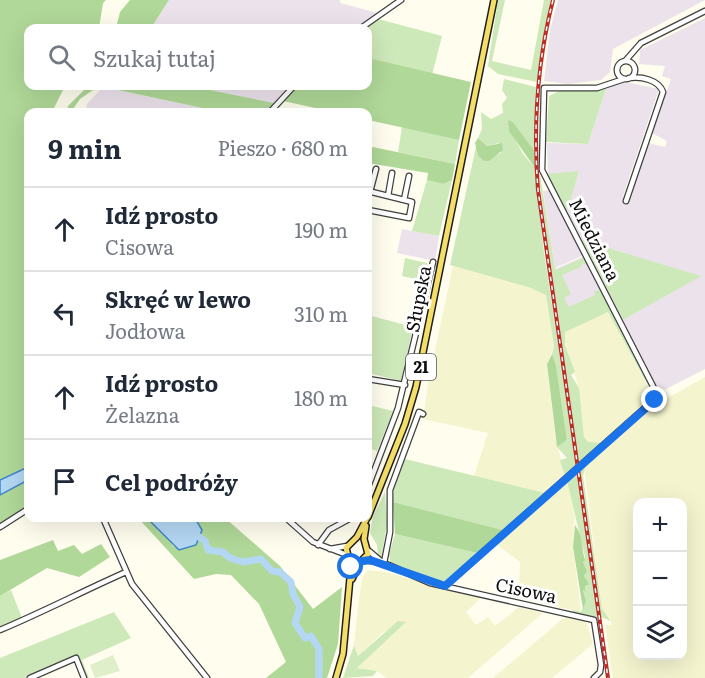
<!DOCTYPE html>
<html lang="pl">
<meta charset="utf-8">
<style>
body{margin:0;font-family:Literata,serif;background:#f6f6f7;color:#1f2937}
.controls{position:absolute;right:18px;bottom:18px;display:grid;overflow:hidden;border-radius:12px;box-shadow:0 6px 24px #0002}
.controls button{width:54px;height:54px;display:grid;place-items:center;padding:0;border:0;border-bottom:2px solid #e0e1e3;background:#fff;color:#1f2937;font:30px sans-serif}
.stop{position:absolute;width:18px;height:18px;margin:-14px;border:4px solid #1a73e8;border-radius:50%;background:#fff}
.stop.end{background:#1a73e8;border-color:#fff;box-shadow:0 2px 6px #0008}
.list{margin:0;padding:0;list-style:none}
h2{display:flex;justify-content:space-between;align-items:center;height:78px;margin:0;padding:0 24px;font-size:26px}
h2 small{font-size:20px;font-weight:400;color:#747a83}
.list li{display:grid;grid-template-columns:39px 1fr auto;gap:18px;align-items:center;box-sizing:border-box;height:84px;padding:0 24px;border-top:2px solid #e0e1e3}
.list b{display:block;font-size:22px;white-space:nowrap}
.list p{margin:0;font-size:20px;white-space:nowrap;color:#747a83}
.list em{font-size:20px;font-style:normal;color:#747a83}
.icon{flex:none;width:33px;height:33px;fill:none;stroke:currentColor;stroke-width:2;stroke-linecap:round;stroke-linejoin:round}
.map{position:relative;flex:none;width:705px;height:678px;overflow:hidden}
.search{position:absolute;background:#fff;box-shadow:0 6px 24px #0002;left:24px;top:24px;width:348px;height:66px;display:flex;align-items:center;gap:15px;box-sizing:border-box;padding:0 21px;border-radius:12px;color:#747a83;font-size:22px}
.panel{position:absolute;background:#fff;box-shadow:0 6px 24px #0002;left:24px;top:108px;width:348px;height:414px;border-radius:12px}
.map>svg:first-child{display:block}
</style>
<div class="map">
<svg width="705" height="678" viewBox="0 0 705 678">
<rect width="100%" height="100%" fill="#fffdee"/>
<path fill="#ece2ec" d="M169,0h171v3l38,10 -21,15h-206z
M558,0h147l-92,49 -3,23 -9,8 -33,4 -24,-3 6,-51z
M705,18v351l-39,20 -8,1 -35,-70 77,-44 -118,-36 -16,-31 13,-37 -31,3 -1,-32 41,1 18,-55 20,-7 33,7 -36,107v6l6,2 19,-61 17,4 2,-6 -15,-8 19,-54 -9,-3 3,-10 -26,-2 1,-14z
M190,86h89l7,3 -12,14z
M103,87l118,25h-135l1,-8z
M549,190l35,65 -29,13 -12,-77z
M402,229l37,7 -4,25 -38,-8z
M585,256l27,53 -46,21 -6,-45 -5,-16z"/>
<path fill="#f4f4cf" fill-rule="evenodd" d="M453,266l91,26 2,3 8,51 -7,18 2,19 6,53 10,40 -20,17 -71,-17 14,-43 -65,-14 6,-41z
M608,312l45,84 -51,47 -8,1 -7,-2 -3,-5 -5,-49 -16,-52 3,-5z
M705,377v301h-92l-8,-53h6v-5l-9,-11 -18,-141 71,-63zM638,502h44v154h-44z
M567,481l8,35 -2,31 8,65 -62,-14 1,-36 -25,-19z
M368,570l17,2 96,26 -15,14 10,13 12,-8 7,9 24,-19 24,6 -75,65h-81l-10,-7 -20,-3 48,-45 -23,10 -24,23 -4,-11 4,-38 4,-28z
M565,617l21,4 7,23 -41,34h-59z"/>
<path fill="#cde8b9" d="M498,0h7l-13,61 39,9 13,-70h7l-14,82 -39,-8 -10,-8z
M378,19l64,17 -10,39 -64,-17v-30h-3z
M504,79l32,8 -2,63 -21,-28 -5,4 15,28 12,14 8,77 33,219v4l-11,8 -5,-16 7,-2 -10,-11 10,-7 -11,-75 -4,-11 2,-8 -8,-51 -15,-7 -81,-23 26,-118 2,9 6,5 17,-8 -2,-10 -12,3 -9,-8 4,-9 -1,-17 10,7 12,-6 -1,-9 5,-6 -5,-8z
M539,88v81l16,99 1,2 29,-13 4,9 -7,-3 -1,4 -19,8 9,19 -7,4 5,9 26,-12 -1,-4 8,-1 50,103 -44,-81 -43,20v13l10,27 -4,3 8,13 5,49 4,5 14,1 -24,23 -38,-280z
M606,89l-18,55 -42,-2 3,-46 10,-5z
M402,127l57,13 -4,24 -57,-12z
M579,171l-12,40h-2l-18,-37z
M427,180l16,4 9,-4 -13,56 -27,-5z
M582,240l119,36 -78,44z
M405,258l22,5 2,4 -13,56 2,-18 -3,-1 5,-24 -18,-4z
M368,315l45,12 -12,54 -33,-8z
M368,405l25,6 -16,40 -9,-3z
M405,459l140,34 -42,37 -110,-28 1,-13z
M586,463l-3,13 19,133 9,12 -10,-4 -22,-145z
M576,472l1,1 21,146 -26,-5 1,-4 8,2 5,-11 -3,-12 4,1 -2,-3 3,-1 -4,-10 3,-5 -4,-9 2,-5 -18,-76z
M385,492l2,32 -6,35 -3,-4 -1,-10 -7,-12 3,-17z
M395,534l82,19 -36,31 -50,-20 -2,-9z
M11,590l11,28 -22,9v-31z
M114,612l17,26 -49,22 7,18h-6l-10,-21 -49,21h-24v-20z
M398,621l8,1 -49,46 20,3 -4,5 -30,2 11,-33 4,11z"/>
<path fill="#b0d898" d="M0,0h106l-3,3 -4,25h-71v58h37l-13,26h-24v161l-4,4v34l4,8v148l-28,13z
M130,0h39l-18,28h-35l4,-16z
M368,58l103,24 -12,58 -91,-20v-8h-34l-51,-11 15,-15h70z
M88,86h102l84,17 -8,9h-45l-122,-26 -19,13 -9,13h-4l1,-6z
M508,120l5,2 21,28 1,18 -26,-37z
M478,138l9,8 15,-3 1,7 -14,11h-5l-6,-5 -3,-13z
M368,146l87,18 -3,16 -9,4 -16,-4 1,-7 -60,-10z
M552,354l4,11 11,75 -10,7 -10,-83z
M28,480v27l-28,18v-30z
M393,502l110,28 -26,23 -82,-19z
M138,518h9l23,20 3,8 23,-1 6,-15 -7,-12h30l55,48 33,43 29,-22 -4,57 -11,34h-61l20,-16 -27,-58 -28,-29 -15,-1 -22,5z
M575,525c8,10 6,23 10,35l-2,2 4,9 -3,5 5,8 -4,3 1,4 -3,-1 3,11 -3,8 -10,-62z
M53,540l5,11 16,-6 8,9 19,-10 9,13 -31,20 -32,-9 -47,28v-36z"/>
<path fill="#dfefca" d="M113,655l7,16 -25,7 -5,-13z"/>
<path fill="#b4d7f4" stroke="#3d86ca" stroke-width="1.5" d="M28,467v13l-28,15v-15z
M147,518h48l7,12 -6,15 -17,5z"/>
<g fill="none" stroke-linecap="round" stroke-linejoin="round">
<path stroke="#b4d7f4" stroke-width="7" d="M192,532l13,9 3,9 15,2 7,6 13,4 18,-3 11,12 8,1 11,10 2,12 7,13 -5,16 10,15 6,-2 8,13v29"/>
<defs>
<path id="minor" d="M361,28l40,-28
M626,60l15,-17 64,-32
M617 70a9 9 0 1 1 18 0a9 9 0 1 1-18 0Z
M270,112l24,-26
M368,191l44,11 -3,16 -41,-8
M370,192l6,-23
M388,196l4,-23
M404,200l5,-24
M626,201l37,-109c-4,-12 -22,-16 -34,-14
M368,379l37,6
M368,487l30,-79 35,-146
M103,518l29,66 75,94
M286,518l27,24 34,13
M0,527l28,-18
M318,545l11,-15 22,-12
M330,549l17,-3
M369,551l13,11
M364,560l20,3 46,20 164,37 7,45 -1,7 -6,6
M384,563l6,-31v-42l29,-78 4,2
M445,586l213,-190 -116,-226 2,-82h53l27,-9
M0,630c43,-18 83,-39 126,-58
M30,678l46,-20 8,20"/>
<path id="major" d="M368,517l37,-93 11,-37 78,-387
M352,579l8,-17 8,-8 -4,-15 2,-13
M336,678l7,-24 8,-87 -5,-19 11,-11 10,-19"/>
</defs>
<use href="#minor" stroke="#404040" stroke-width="7"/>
<use href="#major" stroke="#1e1e1e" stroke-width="8"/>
<use href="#minor" stroke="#fff" stroke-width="4.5"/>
<use href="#major" stroke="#f5de68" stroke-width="5"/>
<defs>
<path id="rail" d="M553,0c-16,63 -20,126 -15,190l70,488"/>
</defs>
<use href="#rail" stroke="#ba2e29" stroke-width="4"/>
<use href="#rail" stroke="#fff" stroke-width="1.5" stroke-dasharray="4.5" stroke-linecap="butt"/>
</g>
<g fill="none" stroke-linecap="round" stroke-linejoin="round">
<path stroke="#1a73e8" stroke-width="8" d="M351,567l-1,-8 7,3 13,-2 75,26 210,-186"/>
</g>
<g text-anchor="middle" stroke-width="6" stroke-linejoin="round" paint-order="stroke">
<rect fill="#fff" stroke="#565656" stroke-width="1.5" x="406" y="354" width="30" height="26" rx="4.5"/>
<g font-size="16" font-weight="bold" fill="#0d0d0d">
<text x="421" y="373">21</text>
</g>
<g font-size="18" fill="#0d0d0d" stroke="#fff">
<text transform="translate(594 240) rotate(63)" y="6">Miedziana</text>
<text transform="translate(419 299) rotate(-79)" y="6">Słupska</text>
<text transform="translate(526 591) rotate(12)" y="6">Cisowa</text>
</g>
</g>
</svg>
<div class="controls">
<button>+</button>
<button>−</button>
<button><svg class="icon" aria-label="layers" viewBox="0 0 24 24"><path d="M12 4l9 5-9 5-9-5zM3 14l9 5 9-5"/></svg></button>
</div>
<div class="stop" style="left:351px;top:567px"></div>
<div class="stop end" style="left:655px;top:400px"></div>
<div class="search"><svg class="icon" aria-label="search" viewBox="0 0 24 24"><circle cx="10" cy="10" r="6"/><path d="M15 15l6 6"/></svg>Szukaj tutaj</div>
<section class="panel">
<h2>9 min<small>Pieszo · 680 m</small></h2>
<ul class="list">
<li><svg class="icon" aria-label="ahead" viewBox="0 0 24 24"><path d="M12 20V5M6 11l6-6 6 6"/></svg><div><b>Idź prosto</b><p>Cisowa</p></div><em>190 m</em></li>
<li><svg class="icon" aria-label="left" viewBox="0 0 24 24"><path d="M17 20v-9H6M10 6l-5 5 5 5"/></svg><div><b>Skręć w lewo</b><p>Jodłowa</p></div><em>310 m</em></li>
<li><svg class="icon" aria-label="ahead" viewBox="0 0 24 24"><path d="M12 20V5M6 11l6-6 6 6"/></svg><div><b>Idź prosto</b><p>Żelazna</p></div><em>180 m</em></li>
<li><svg class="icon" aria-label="arrive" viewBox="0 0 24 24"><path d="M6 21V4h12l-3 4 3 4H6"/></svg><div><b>Cel podróży</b></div></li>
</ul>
</section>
</div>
